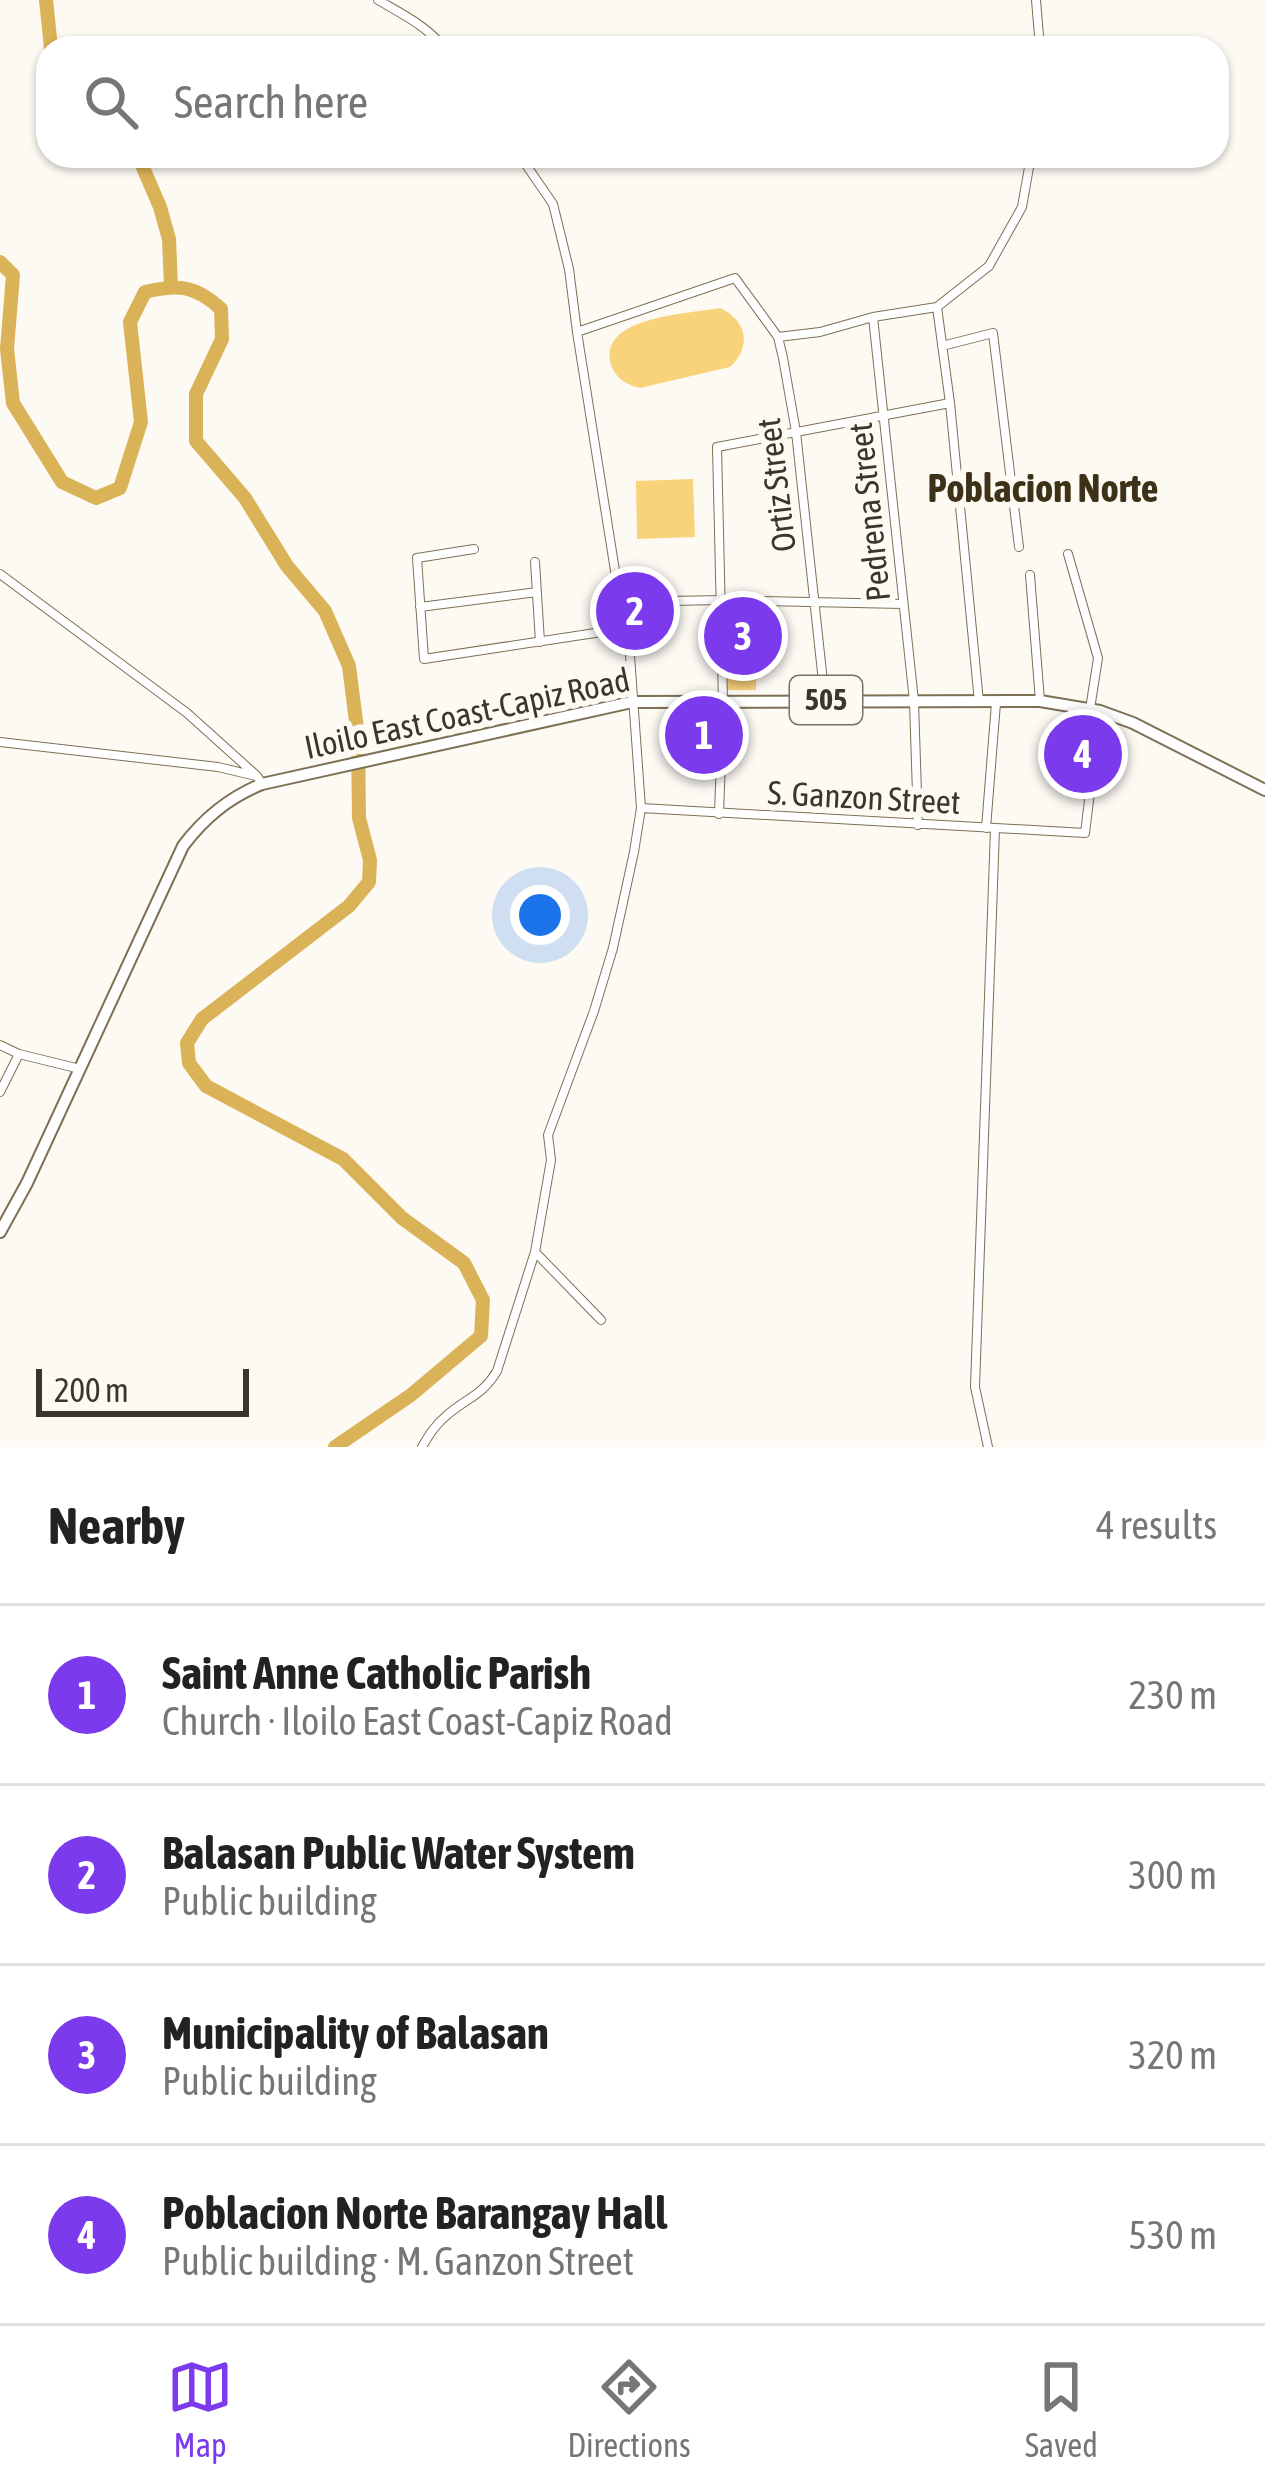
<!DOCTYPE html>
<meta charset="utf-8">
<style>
body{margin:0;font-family:"Asap Condensed",sans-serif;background:#f2f2f2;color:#222}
.scale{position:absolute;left:36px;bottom:30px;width:213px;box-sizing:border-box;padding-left:12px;border:6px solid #3c362a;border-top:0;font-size:33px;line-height:42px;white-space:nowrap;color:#3c362a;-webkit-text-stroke:9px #fdfaf4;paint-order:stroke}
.you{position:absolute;left:540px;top:915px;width:42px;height:42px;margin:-30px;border:9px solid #fff;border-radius:50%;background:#1a73e8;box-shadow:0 0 0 18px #1a73e833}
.badge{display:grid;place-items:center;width:78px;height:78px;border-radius:50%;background:#7c3aed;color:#fff;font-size:39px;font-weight:700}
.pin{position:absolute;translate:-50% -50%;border:6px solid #fff;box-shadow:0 3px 12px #0006}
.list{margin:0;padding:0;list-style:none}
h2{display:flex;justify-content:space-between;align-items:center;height:156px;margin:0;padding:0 48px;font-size:51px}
h2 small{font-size:39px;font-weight:400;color:#767676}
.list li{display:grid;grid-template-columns:78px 1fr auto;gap:36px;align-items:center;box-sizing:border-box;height:180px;padding:0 48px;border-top:3px solid #e0e0e0}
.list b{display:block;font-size:45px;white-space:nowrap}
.list p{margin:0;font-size:39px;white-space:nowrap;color:#767676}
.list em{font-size:39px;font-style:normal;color:#767676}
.icon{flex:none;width:66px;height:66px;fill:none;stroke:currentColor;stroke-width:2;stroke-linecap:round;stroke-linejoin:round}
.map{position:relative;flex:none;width:1265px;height:1447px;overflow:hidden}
.search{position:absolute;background:#fff;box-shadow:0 3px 9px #0004;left:36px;right:36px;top:36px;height:132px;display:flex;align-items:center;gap:30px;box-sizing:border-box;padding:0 42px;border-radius:36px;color:#767676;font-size:45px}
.sheet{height:876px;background:#fff}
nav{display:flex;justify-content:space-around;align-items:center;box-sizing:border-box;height:168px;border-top:3px solid #e0e0e0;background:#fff;font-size:33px;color:#767676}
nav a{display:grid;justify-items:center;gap:6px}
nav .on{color:#7c3aed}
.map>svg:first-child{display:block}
</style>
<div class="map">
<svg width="1265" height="1447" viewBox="0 0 1265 1447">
<rect width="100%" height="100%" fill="#fdfaf4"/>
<path fill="#f9d27c" d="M720,308c27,12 32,39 10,59l-90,21c-13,-3 -24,-9 -29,-23 -14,-49 78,-51 109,-57z
M693,479l2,58 -58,2 -1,-58z
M728,622h29l-1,68h-29z"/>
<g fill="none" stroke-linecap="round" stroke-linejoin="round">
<path stroke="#dab257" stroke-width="14" d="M46,0l5,48
M138,156l22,51 9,32 2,47
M0,262l13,13 -6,74 6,54 49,79 34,16 24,-10 21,-66 -11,-100 15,-30c33,-8 50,-7 76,17l1,30 -26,55v47l49,57 42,68 38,45 24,55 9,71 1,81 11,42 -1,22 -20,24 -147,113 -15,24 2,20 17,23 137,73 59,59 62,45 19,37 -2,36 -70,59 -76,52"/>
<defs>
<path id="minor" d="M378,0c24,14 49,26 66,48
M1036,0l4,48
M937,307l13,96 29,299
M873,317l41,384 4,124
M577,332l158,-54 43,59 5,21 13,74 29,268
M778,337l42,-5 53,-15 64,-10 52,-41 33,-59 9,-51
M942,346l51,-13 26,214
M474,549l-57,9 7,101 204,-31
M1068,554l30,104 -8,51
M535,562l5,80
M0,574l187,139 70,63 5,8
M1030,575l10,126
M620,602l101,-2 182,4
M420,607l117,-15
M0,742l218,25 38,9
M641,808l444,25 15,-122
M719,814l4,-112 -6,-255 233,-44
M986,828l10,-125
M0,1045l19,9 61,15
M0,1092l19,-38
M536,1253l65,67
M422,1447c7,-12 13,-22 24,-31 19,-17 37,-21 51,-45l38,-119 16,-92 -3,-25 46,-124 19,-63 21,-96 7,-44 -13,-180 -8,-26 -43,-270 -8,-63 -16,-65 -33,-48
M988,1447l-13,-60 20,-558"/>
<path id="major" d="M0,1232l27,-49 156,-337c21,-28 45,-48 79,-62l370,-82 408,-1 60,10 33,12 132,67"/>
</defs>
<use href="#minor" stroke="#7d7054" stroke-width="10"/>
<use href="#major" stroke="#7d7054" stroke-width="14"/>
<use href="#minor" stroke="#fff" stroke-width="8"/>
<use href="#major" stroke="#fff" stroke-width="10"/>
</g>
<g text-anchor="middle" stroke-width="12" stroke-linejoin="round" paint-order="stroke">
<rect fill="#fdfaf4" stroke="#767167" stroke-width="3" x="790" y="676" width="72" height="48" rx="9"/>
<g font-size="30" font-weight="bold" fill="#3c362a">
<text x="826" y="710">505</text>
</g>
<g font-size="33" fill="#3c362a" stroke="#fdfaf4">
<text transform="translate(776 485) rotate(-97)" y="12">Ortiz Street</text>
<text transform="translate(869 512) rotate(-96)" y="12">Pedrena Street</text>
<text transform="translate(467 713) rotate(-12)" y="12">Iloilo East Coast-Capiz Road</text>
<text transform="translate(864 797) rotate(3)" y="12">S. Ganzon Street</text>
</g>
<g font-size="39" font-weight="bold" fill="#3d3117" stroke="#fdfaf4">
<text x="1043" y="502">Poblacion Norte</text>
</g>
</g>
</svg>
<div class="scale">200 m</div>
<div class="you"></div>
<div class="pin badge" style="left:704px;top:735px">1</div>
<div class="pin badge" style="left:635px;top:611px">2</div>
<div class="pin badge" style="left:743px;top:636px">3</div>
<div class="pin badge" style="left:1083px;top:754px">4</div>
<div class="search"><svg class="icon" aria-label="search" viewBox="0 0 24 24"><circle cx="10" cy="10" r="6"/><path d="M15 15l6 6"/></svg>Search here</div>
</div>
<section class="sheet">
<h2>Nearby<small>4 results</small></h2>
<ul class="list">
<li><span class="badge">1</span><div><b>Saint Anne Catholic Parish</b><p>Church · Iloilo East Coast-Capiz Road</p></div><em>230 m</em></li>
<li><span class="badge">2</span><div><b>Balasan Public Water System</b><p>Public building</p></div><em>300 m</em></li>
<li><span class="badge">3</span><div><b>Municipality of Balasan</b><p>Public building</p></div><em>320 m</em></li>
<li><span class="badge">4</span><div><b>Poblacion Norte Barangay Hall</b><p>Public building · M. Ganzon Street</p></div><em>530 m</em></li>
</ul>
</section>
<nav>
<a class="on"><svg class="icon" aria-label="map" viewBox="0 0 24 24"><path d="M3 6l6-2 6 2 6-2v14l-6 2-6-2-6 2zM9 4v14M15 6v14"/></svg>Map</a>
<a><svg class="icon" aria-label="directions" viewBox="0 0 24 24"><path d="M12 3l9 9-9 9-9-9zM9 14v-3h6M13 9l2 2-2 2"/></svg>Directions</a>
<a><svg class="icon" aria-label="saved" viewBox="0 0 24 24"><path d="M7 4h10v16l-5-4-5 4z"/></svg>Saved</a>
</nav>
